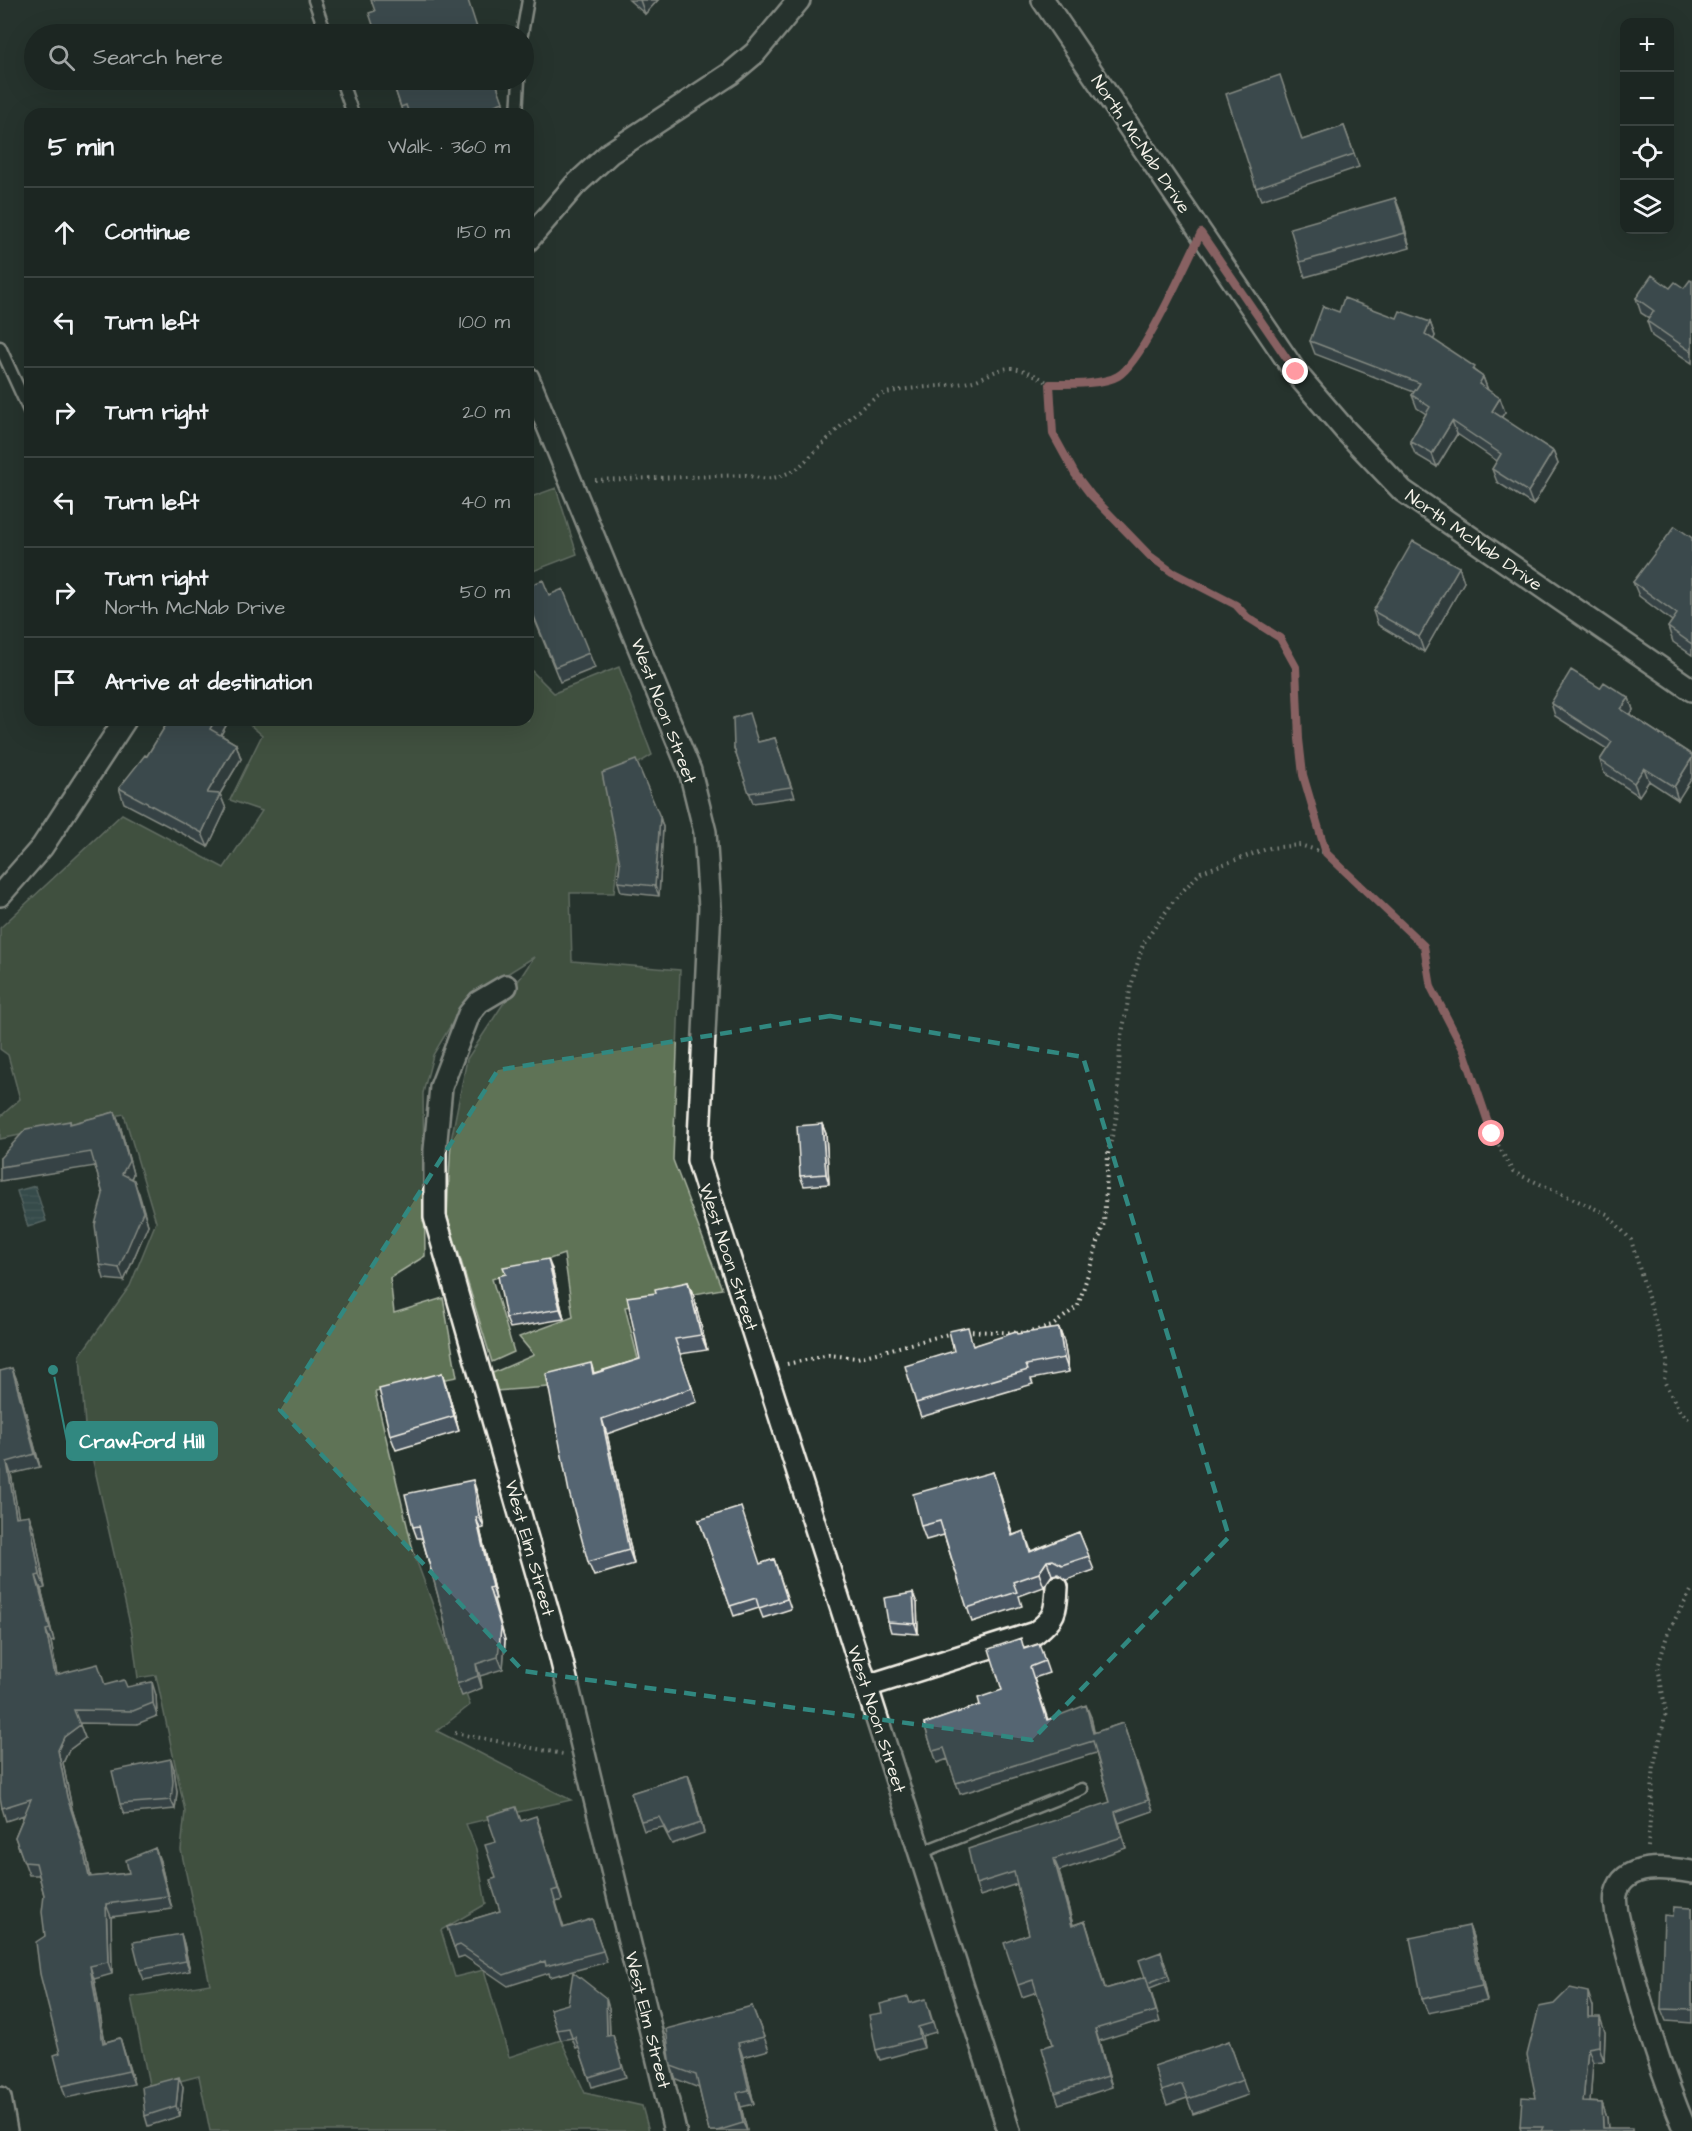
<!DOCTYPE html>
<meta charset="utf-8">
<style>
body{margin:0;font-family:"Architects Daughter",sans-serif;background:#252e2a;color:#f1f3f6}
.controls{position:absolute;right:18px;top:18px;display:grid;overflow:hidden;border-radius:12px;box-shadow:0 6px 24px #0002}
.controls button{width:54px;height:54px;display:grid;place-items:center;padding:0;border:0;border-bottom:2px solid #3a4340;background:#1c2622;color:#f1f3f6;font:30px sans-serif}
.stop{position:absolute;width:18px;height:18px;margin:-14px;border:4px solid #ff9aa2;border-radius:50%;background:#fff}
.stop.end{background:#ff9aa2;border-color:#fff;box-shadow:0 2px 6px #0008}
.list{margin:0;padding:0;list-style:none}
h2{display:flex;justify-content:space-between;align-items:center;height:78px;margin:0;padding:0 24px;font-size:26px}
h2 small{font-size:20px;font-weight:400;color:#a0a5a5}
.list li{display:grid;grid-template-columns:39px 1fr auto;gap:18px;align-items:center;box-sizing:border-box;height:90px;padding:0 24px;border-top:2px solid #3a4340}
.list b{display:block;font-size:22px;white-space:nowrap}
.list p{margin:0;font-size:20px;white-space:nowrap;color:#a0a5a5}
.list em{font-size:20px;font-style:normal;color:#a0a5a5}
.icon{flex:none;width:33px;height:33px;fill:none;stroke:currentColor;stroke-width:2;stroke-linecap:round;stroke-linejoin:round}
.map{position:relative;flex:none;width:1692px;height:2131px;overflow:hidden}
.search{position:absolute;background:#1c2622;box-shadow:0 6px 24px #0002;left:24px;top:24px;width:510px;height:66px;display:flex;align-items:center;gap:15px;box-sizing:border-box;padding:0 21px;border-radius:33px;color:#a0a5a5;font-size:22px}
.panel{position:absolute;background:#1c2622;box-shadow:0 6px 24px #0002;left:24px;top:108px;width:510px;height:618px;border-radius:18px}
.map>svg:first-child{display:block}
</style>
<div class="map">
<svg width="1692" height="2131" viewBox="0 0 1692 2131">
<defs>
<pattern id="water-rules" width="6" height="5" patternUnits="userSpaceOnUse" patternTransform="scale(1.5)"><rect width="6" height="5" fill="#48686e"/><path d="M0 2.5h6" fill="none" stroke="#637e83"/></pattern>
</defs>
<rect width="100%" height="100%" fill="#26332d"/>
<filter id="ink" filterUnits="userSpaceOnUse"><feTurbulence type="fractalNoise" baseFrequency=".0167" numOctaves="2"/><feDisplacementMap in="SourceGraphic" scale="12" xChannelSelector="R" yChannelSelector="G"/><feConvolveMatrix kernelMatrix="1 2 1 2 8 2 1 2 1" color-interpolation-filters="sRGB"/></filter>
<g filter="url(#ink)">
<path fill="#5e7357" stroke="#a9b2a0" stroke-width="1.5" d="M556,488l21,66 -49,19v-75z
M528,667l26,26 65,-26 33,88 -46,28 13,65 -5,45h-44l2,68 108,9 -7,190 49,129 -97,18 17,68 -38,8 -109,8 -7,-16 46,-20 -15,-18 54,-20 -9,-63 -72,25 22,73 -22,10 -45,-147 4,-75 16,-81 67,-102 -68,43 -33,55 -10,38 2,163 -35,22 4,35 49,-15 14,79 -82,15 39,162 56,151 -33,26 134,69 -105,24 10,25 10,55 -45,26 14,47 29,-7 25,87 52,-17 24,53 57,13 7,25h-439l-11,-55 -49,13 -19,-92 79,-13 -29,-134 4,-39 -29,-136 -18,3 -6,-45 -47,-207 -5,-71 50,-69 26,-64 -32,-108 -124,25v-22l20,-18 -12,-44 -8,-6v-121l122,-114 102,54 38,-57 -32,-11 32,-65 -18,-15h284z"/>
<path fill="url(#water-rules)" stroke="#8d9f9f" stroke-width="1.5" d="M35,1186l11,35 -18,6 -11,-36z"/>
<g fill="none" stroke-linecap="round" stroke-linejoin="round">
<defs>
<path id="service" d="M314,0l12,34
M522,34l6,-34
M341,80l12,34
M517,114l2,-34
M0,347l30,66
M920,1853l162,-64"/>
<path id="minor" d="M1043,0l253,373 49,57 58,61 289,199
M528,240l47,-55 35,-32 120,-79 25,-21 44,-53
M528,378l162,393 15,61 5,75 -12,253 311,971
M0,895l42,-48 83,-127
M506,986l-27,16 -10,12 -28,73 -6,63v67l125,437 115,477
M867,1686l168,-53c20,-15 21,-21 22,-46
M0,2098l6,33
M1686,2131c-26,-61 -44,-123 -61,-187 -3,-14 -12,-35 -9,-50 8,-33 52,-26 76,-22"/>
</defs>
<use href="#service" stroke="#f4f1e8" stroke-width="15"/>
<use href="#minor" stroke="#f4f1e8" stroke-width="26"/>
<path stroke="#f4f1e8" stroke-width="4" stroke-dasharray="1.5 4.5" stroke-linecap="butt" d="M1050,384c17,0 55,1 69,-9 26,-18 55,-89 70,-119
M595,480l151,-5c23,6 31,4 52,-7 24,-22 52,-54 79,-71 18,-11 71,-9 96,-16 14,-4 23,-13 39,-13 13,1 27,9 38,16l3,50 22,40 16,21 59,61 22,16 64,33 11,12 33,21 16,29 2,72 5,36 23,78
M966,1331l60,2 26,-7 26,-20 26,-83 4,-69 9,-39 3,-70 10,-55 13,-46 32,-45 26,-27 69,-24 30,-3 26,8 98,93 7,41 34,64 27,83 21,38 94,42 24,26 36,121 -3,20 15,29 13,12
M787,1364l42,-9 28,3 95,-25
M455,1733l108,21
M1648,1847l6,-82 12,-52 -8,-46 10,-35 24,-43"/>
<use href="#service" stroke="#26332d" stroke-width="10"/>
<use href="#minor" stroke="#26332d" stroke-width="21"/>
</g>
<path fill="#495762" stroke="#f4f1e8" stroke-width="1.5" d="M629,0h29l-13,14z
M392,80h103l11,32 -6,2h-97z
M1344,126l15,41 -98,33 -5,-12 47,-48z
M1395,198l6,15 9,35 -105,29 -5,-15z
M1692,281v82l-40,-27 -5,-15 2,-3 -8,-5 -5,-15 34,-10h14z
M1339,312l91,10 5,14 -2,4 50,37 5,13 17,22 -4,6 52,33 5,13 -25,41 -36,-23 -5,-13 5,-8 -40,-27 -20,33 -22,-13 -5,-13 16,-27 -9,-6 -5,-13 2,-3 -99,-38 -5,-13z
M1692,538v117l-19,-13 -5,-15 4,-6 -33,-25 -6,-14z
M1459,567l5,15 -40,70 -46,-27 -5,-14z
M528,586l21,9 40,58 6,15 -35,14 -32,-79z
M1600,688l29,10 4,12 -3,5 62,40 -14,45 -29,-19 -10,15 -35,-23 -4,-13 7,-11 -52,-33 -4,-13z
M169,720h58l1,2 -7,13 15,9 5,15 -21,35 6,15 -18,38 -84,-44 -5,-15 28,-32z
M775,738l20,59 -42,6 -19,-55z
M660,817l3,10 -4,69 -38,-4 -3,-10 2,-18z
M115,1112l5,13 13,49 -2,5 8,14 9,32 -24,56 -20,-2 -4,-14 3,-71 -8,-28 -95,15v-23l70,-37 1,3z
M822,1124l4,10 3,50 -25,2 -4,-10z
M552,1269l12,50 -54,9 -4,-10z
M688,1282l6,15 13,53 -27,4 17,48 -90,32 27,130 -40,12 -6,-14 3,-199 3,10 46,-14 16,-66z
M1059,1328l5,14 5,30 -38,7 2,5 -112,33 -5,-14 38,-52 63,-17z
M0,1371l17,9 23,87 -29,7 7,43 16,11 11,60 -4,1 13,52 -3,1 6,32 49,11 21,2 29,8 1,21 -20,8 -58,-1 6,15 -16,12 -6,13 9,46 15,48 4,20 38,-4 26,-25 5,13 12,48 -61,8 1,57 -18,5 11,63 15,-4 14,46 -68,14 -4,-12 -2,-33 -15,-117 -1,-41 -5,-20h-10l-14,-38 9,-22 -18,6 -4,-13z
M442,1373l5,15 12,43 -63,19 -6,-15z
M993,1472l20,63 11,-4 7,20 48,-19 15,38 -27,10 -9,-6 -6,1 -8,12 -25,9 3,10 -50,16 -28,-87 -18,5 -5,-14z
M477,1492l7,36 -4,1 16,70h-2l11,41 -2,29 -23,7 2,12 -20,8 -5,-12 -14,-70 -21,-76h-5l-4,-11z
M699,1520l61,44 14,-5 17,50 -28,9 -4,-10 -25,8z
M917,1603l1,31 -27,-2 -3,-10z
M1039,1644l10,29 -15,5 14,42 43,-3 3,16 29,-10 30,88 -34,12 7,25 -67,23 14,54 12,-4 20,68 40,-12 16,-25 9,28 -20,8 10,34 -61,19 13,46 -53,17 -4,-11 -2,-49 -16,-52 -15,5 -4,-12 11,-51 -12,-50 -37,12 -4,-12 134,-82 -14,-49 -136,41 -12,-35 -11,4 -13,-39 56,-19 22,-15 22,-41z
M174,1769l3,23 -2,17 -51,5 -4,-10z
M688,1775l4,10 12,48 -32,11 -9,-17 -19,4 -13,-38z
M521,1821l19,6 22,73 -6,2 8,26 28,-9 15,43 -57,15 -1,-4 -41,13 -44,-30 -6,2 -11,-31 53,-16 -4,-33v-36z
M1692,1908v115l-26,-2 -5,-12 12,-93z
M1469,1926l5,14 13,61 -59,12 -6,-14z
M181,1934l3,10 6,27 -46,9 -4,-10z
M910,2003l19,6 7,23 -14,4 2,12 -44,12 -4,-10 6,-37z
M752,2006l17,44 -26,7 11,47 -13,3 6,24h-38l-10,-43 -23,-9 -5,-13z
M1593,2007v10l12,15 -1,29 -11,1 -3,40 12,1 5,15 1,10 25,3h-112l-1,-4 16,-29z
M609,2008l1,27h3l13,42 -34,10 -13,-40 -3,1 -4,-10 -11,2 -11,-31z
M1229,2041l19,54 -55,19 -6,-16 -20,7 -5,-14z
M183,2087l-3,29 -32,10 -3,-10z"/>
<path fill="#3c4750" stroke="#f4f1e8" stroke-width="1.5" d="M640,0h18l-13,14z
M1395,198l6,15 9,35 -5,-15z
M1430,322l5,14 -5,12 -5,-14z
M1483,377l5,14 -9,-7z
M1500,398l5,14 -9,13 -4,-14z
M1452,421l5,13 -20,33 -5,-13z
M1553,451l5,13 -25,41 -5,-13z
M1459,567l5,15 -40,70 -5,-15z
M1629,698l4,12 -7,12 -5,-13z
M215,720h12l1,2 -12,21 -6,-14z
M236,744l5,15 -29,48 -5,-14z
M1692,758v20l-14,22 -4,-13z
M1644,768l5,13 -10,15 -5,-13z
M220,794l6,15 -18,38 -6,-14z
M660,817l3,10 -4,69 -4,-10z
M115,1112l5,13 13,49 -6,13 -5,-13z
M822,1124l4,10 3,50 -3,-10z
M134,1180l14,45 -24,56 -5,-13z
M548,1259l4,10 12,50 -4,-10z
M688,1282l6,15 13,53 -6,-15z
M1059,1328l5,14 5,30 -5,-14z
M12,1368l5,12 23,87 -5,-13z
M442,1373l5,15 12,43 -5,-15z
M602,1419l5,15 27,130 -5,-14z
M7,1462l4,12 10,56 -5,-13z
M993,1472l5,14 19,64 -5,-14z
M473,1480l4,12 7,36 -5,-12z
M29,1515l5,13 11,60 -5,-13z
M476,1517l4,12 16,70 -4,-12z
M1047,1561l5,14 -8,12 -5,-14z
M36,1576l5,13 13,52 -4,-12z
M489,1588l16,52 -2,29 -5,-12z
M913,1593l4,10 1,31 -3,-10z
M46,1630l5,12 8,46 -4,-13z
M476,1664l4,12 2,12 -4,-12z
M152,1682l4,13 1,21 -4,-13z
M1086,1705l5,12 6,28 -4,-12z
M80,1725l5,13 -16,12 -6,13 9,46 15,48 6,33 -4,-13 -22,-80 -9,-47 6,-13z
M171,1759l3,10 3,23 -2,17 -4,-9z
M688,1775l4,10 12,48 -3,-10z
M1115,1812l4,11 7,25 -4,-11z
M536,1816l4,11 22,73 -4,-11z
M155,1848l5,13 12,48 -4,-13z
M1054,1859l5,12 17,66 -4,-11z
M106,1904l5,13 1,57 -4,-12z
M1085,1921l4,12 20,68 -4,-12z
M1469,1926l5,14 13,61 -5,-15z
M181,1934l3,10 6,27 -4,-10z
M90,1966l4,13 13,76 -4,-12z
M1588,1992l5,15v24l-5,-14z
M606,1998l3,10 1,38 -3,-10z
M1600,2017l5,15 -1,29 -5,-15z
M918,2027l4,9 2,12 -4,-10z
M1095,2029l4,12 13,46 -4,-11z
M120,2038l4,13 10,33 -5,-13z
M738,2043l5,14 11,47 -5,-14z
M1588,2048l5,14 -4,54 -6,-14z
M179,2077l4,10 -3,29 -4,-10z
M737,2093l4,14 6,24 -4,-8z
M1602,2103l5,15 1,13 -5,-3z"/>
<path fill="#556572" stroke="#f4f1e8" stroke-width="1.5" d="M371,0h97l11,34h-103l-7,-21 6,-2z
M1280,75l22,65 42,-14 10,28 -98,34 -30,-94z
M392,80h103l8,22 -8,3 2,4 -15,5h-73l-3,-9 -5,2z
M1395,198l10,35 -105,29 -10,-34z
M1652,275l18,13 5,-6 9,6 6,-8 2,1v71l-45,-31 7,-10 -18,-13z
M1344,298l53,20 3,-7 30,11 -5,12 50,33 -2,3 10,7 -4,7 21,14 -8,13 61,40 -25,41 -36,-23 9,-15 -49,-33 -20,33 -22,-13 20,-34 -18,-12 8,-12 -110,-42 13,-35 16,6z
M1675,526l17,12v106l-24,-17 9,-13 -44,-32z
M1413,541l46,26 -40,70 -46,-26z
M543,580l6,15 14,-6 26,64 -34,14 -27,-65v-16z
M1571,670l29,18 4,-6 25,16 -8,11 71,46v3l-18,29 -30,-19 -10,15 -34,-23 12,-18 -61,-39z
M749,713l9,29 17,-4 16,49 -42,6 -15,-45 -1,-30z
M169,720h46l-5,9 26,15 -29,49 13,1 -18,39 -83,-45 26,-33 2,1z
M636,760l24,57 -5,69 -37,-4 2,-18 -18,-91z
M115,1112l14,49 -7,13 12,6 9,32 -24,56 -19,-3 -5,-40 8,-31 -12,-42 -91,15v-9l26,-29 44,-8v3z
M822,1124l4,50 -26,2 -3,-50z
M548,1259l12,50 -54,9 -8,-42 8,-2 -3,-7z
M688,1282l13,53 -26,4 17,49 -90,31 27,131 -41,12 -19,-70 -23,-118 45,-11 2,11 47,-15 -13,-62 29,-4 -1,-4z
M968,1327l5,19 43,-14 1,2 42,-6 5,30 -38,7 2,5 -112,33 -11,-37 49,-15 -5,-20z
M12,1368l23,86 -28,8 9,55 13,-2 11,60 -4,1 14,53 -4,1 9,45 43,-11 7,21 19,-5 3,7 25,-5 1,21 -20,8 -59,-1 6,15 -16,12 -6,13 9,47 15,47 7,33 40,-4 -3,-13 29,-12 13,48 -62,8 2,58 -18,4 13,77 17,-5 9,33 -67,15 -8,-31 6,-2 -20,-79 -4,-32 9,-6 -3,-24 2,-17 -8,-32 -12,-1 -9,-25 16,-38 -29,9 -2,-11v-426z
M442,1373l12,43 -64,19 -11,-46z
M993,1472l19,64 12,-5 6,21 49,-20 10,24 -27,9 -9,-5 -6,1 -8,12 -26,9 4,10 -50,16 -27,-87 -19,5 -8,-32z
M473,1480l6,36 -3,1 16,70 -3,1 12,40 -3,29 -22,7 2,12 -21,8 -14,-70 -24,-88 -6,1 -8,-33z
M741,1507l19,57 14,-5 13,40 -28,9 -3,-10 -26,8 -31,-86z
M913,1593l2,31 -27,-2 -4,-24z
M1021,1638l3,11 15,-5 6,17 -15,6 17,53 39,-15 7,28 30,-10 25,77 -33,12 7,25 -68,22 18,67 13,-5 20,68 41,-12 10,34 -61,18 13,47 -53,17 -13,-45 11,-4 -20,-64 -15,5 -14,-42 25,-9 -15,-62 -38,12 -8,-35 142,-47 -17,-61 -137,42 -12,-35 -11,3 -9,-27 56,-19 -2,-7 24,-8 -13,-41z
M171,1759l2,23 -2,18 -51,4 -8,-33z
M688,1775l13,48 -33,11 -9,-17 -18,4 -10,-28z
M516,1807l5,14 15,-5 22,73 -6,2 11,37 29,-9 11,32 -57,15 -1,-5 -41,14 -44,-30 -6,2 -7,-20 53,-16 -10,-31 6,-2 -11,-33 11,-3 -9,-26z
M1674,1907l18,1v102l-31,-1 3,-94 9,1z
M1469,1926l13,60 -60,13 -12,-61z
M181,1934l5,27 -46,9 -7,-28z
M1161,1952l7,23 -20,8 -2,-6h-1l-6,-17z
M573,1972l33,26 1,38 6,-1 9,32 -33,10 -14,-40 -3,1 -3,-10 -12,2 -7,-21 18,-5z
M1570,1988l18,4v25h12l-1,29 -11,2 -5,54 19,1 1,25h29v3h-91l2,-4h-23l2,-30 14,1 -9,-43 12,-48 15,-3z
M908,1997l2,6 16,-4 6,24 -14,4 2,11 -44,12 -7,-35 13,-2 -2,-9z
M752,2006l12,31 -26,6 11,47 -12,3 6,30 -26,8h-8l-13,-56 -25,-9 -5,-37z
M1229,2041l14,39 -55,19 -6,-15 -20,7 -8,-25z
M179,2077l-3,29 -31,10 -3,-29z"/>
</g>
<g fill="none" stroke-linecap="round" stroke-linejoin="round" filter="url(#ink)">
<path stroke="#ff9aa2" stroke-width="8" d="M1296,372l-95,-139c-15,30 -58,128 -83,143 -15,9 -50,8 -68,8l3,50 22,40 16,21 59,61 22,16 64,33 11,12 33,21 16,29 3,72 4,36 23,78 98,93 7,41 33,64 28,83"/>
</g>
<path d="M0 0H1692V2131H0ZM830,1016l253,41 146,480 -197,203 -509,-69 -243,-261 218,-340z" fill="#26332d" fill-opacity=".55" fill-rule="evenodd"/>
<path fill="none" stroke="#318880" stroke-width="4.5" stroke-dasharray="12 8" stroke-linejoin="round" d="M830,1016l253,41 146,480 -197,203 -509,-69 -243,-261 218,-340z"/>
<g text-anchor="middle" stroke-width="5" stroke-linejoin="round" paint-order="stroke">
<g font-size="18" fill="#f4f1e8" stroke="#26332d">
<text transform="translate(1141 144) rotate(56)" y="6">North McNab Drive</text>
<text transform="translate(1474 540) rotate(35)" y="6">North McNab Drive</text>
<text transform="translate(664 711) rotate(69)" y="6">West Noon Street</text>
<text transform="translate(729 1257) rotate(72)" y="6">West Noon Street</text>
<text transform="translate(530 1548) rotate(74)" y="6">West Elm Street</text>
<text transform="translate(877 1719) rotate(72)" y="6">West Noon Street</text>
<text transform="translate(648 2020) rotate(76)" y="6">West Elm Street</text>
</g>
</g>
<path fill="none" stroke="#318880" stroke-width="2" d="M53 1370L67 1441"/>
<circle fill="#318880" stroke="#26332d" stroke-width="2" cx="53" cy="1370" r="6"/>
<rect fill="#318880" stroke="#318880" stroke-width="2" x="67" y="1422" width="150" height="38" rx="6"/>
<g font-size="20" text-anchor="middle" font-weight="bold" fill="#fff">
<text x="142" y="1448">Crawford Hill</text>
</g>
</svg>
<div class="controls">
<button>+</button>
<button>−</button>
<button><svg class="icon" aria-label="locate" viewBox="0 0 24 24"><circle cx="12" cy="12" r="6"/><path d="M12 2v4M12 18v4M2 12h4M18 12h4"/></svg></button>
<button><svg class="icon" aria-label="layers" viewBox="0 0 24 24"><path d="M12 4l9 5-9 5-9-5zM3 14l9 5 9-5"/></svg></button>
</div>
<div class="stop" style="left:1492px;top:1134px"></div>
<div class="stop end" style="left:1296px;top:372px"></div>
<div class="search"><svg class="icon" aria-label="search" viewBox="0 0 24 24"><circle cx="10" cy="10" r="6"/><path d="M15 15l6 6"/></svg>Search here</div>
<section class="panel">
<h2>5 min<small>Walk · 360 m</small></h2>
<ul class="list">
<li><svg class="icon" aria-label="ahead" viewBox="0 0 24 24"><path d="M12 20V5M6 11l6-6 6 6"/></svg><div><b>Continue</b></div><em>150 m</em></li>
<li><svg class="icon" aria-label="left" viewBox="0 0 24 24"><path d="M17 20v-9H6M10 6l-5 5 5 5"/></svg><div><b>Turn left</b></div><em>100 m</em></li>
<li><svg class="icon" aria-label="right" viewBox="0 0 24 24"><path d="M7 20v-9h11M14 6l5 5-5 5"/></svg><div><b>Turn right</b></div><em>20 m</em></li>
<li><svg class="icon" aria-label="left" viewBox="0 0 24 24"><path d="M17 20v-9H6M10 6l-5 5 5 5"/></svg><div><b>Turn left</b></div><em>40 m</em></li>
<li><svg class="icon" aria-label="right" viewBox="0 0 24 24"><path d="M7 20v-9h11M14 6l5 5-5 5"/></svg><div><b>Turn right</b><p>North McNab Drive</p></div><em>50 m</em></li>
<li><svg class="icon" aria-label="arrive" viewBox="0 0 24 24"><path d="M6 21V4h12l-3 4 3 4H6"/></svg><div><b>Arrive at destination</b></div></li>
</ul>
</section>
</div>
